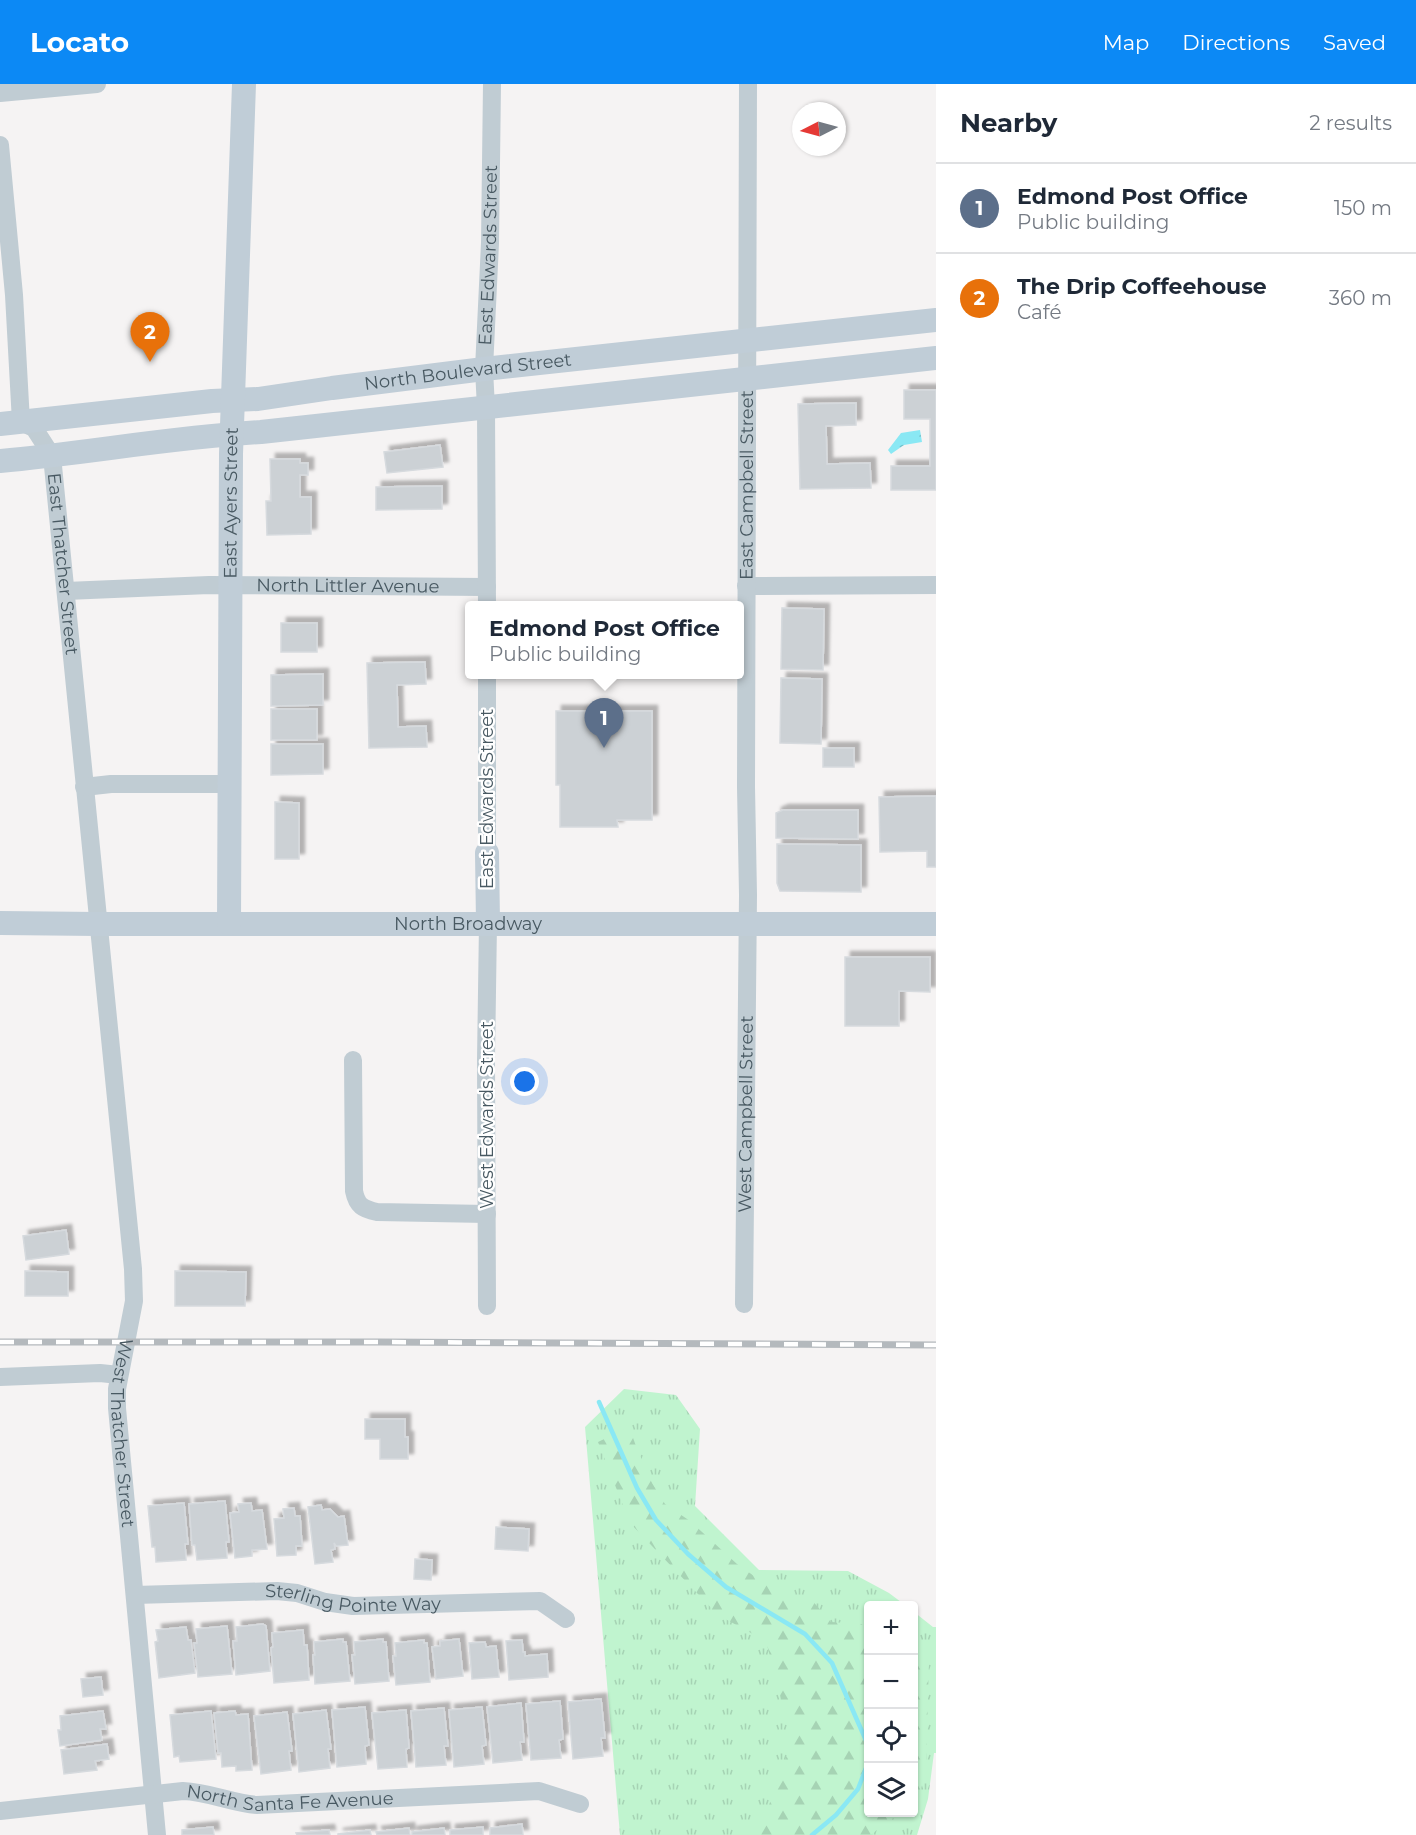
<!DOCTYPE html>
<meta charset="utf-8">
<style>
body{margin:0;font-family:Montserrat,sans-serif;background:#f2f2f3;color:#1f2937}
.controls{position:absolute;right:18px;bottom:18px;display:grid;overflow:hidden;border-radius:6px;box-shadow:0 2px 4px #0004}
.controls button{width:54px;height:54px;display:grid;place-items:center;padding:0;border:0;border-bottom:2px solid #e0e1e3;background:#fff;color:#1f2937;font:30px sans-serif}
.compass{position:absolute;left:792px;top:18px;width:54px;height:54px;border-radius:50%;background:#fff;box-shadow:0 2px 4px #0004;rotate:264deg}
.you{position:absolute;left:525px;top:998px;width:21px;height:21px;margin:-15px;border:4px solid #fff;border-radius:50%;background:#1a73e8;box-shadow:0 0 0 9px #1a73e833}
.badge{display:grid;place-items:center;width:39px;height:39px;border-radius:50%;background:#0c89f5;color:#fff;font-size:20px;font-weight:700}
.pin{position:absolute;translate:-50% -50px;filter:drop-shadow(0 2px 3px #0008)}
.pin::after{content:'';position:absolute;top:32px;width:21px;height:18px;background:inherit;clip-path:polygon(0 0,100% 0,50% 100%)}
.popup{position:absolute;left:465px;top:517px;width:279px;height:78px;box-sizing:border-box;display:grid;place-content:center;border-radius:6px;background:#fff;filter:drop-shadow(0 2px 4px #0005);font-size:20px;white-space:nowrap;color:#747a83}
.popup b{font-size:22px;color:#1f2937}
.popup::after{content:'';position:absolute;left:50%;top:100%;margin-left:-12px;border:12px solid transparent;border-top-color:#fff}
.list{margin:0;padding:0;list-style:none}
h2{display:flex;justify-content:space-between;align-items:center;height:78px;margin:0;padding:0 24px;font-size:26px}
h2 small{font-size:20px;font-weight:400;color:#747a83}
.list li{display:grid;grid-template-columns:39px 1fr auto;gap:18px;align-items:center;box-sizing:border-box;height:90px;padding:0 24px;border-top:2px solid #e0e1e3}
.list b{display:block;font-size:22px;white-space:nowrap}
.list p{margin:0;font-size:20px;white-space:nowrap;color:#747a83}
.list em{font-size:20px;font-style:normal;color:#747a83}
.icon{flex:none;width:33px;height:33px;fill:none;stroke:currentColor;stroke-width:2;stroke-linecap:round;stroke-linejoin:round}
.map{position:relative;flex:none;width:936px;height:1751px;overflow:hidden}
header{display:flex;align-items:center;gap:36px;box-sizing:border-box;height:84px;padding:0 30px;background:#0c89f5;color:#fff}
header strong{font-size:28px}
nav{display:flex;gap:33px;margin-inline-start:auto;font-size:21px}
main{display:flex}
aside{flex:1;background:#fff}
.map>svg:first-child{display:block}
</style>
<header>
<strong>Locato</strong>
<nav><a>Map</a><a>Directions</a><a>Saved</a></nav>
</header>
<main>
<div class="map">
<svg width="936" height="1751" viewBox="0 0 936 1751">
<defs>
<pattern id="grass-tufts" width="24" height="20" patternUnits="userSpaceOnUse" patternTransform="scale(1.5)"><rect width="24" height="20" fill="#c0f4cf"/><path d="M3 7l-1-3M5 7V3M7 7l1-3M15 17l-1-3M17 17v-4M19 17l1-3" fill="none" stroke="#a6d3b4"/></pattern>
<pattern id="forest-firs" width="22" height="20" patternUnits="userSpaceOnUse" patternTransform="scale(1.5)"><rect width="22" height="20" fill="#c0f4cf"/><path d="M5 1l3.5 6h-7zM16 11l3.5 6h-7z" fill="#a6d3b4"/></pattern>
<pattern id="water-ripples" width="26" height="14" patternUnits="userSpaceOnUse" patternTransform="scale(1.5)"><rect width="26" height="14" fill="#8ae8f4"/><path d="M2 4q2-2 4 0t4 0M15 11q2-2 4 0t4 0" fill="none" stroke="#73bfc9"/></pattern>
<filter id="shadow"><feDropShadow dx="5.5" dy="-5.5" stdDeviation="1.5" flood-color="#0004"/></filter>
</defs>
<rect width="100%" height="100%" fill="#f5f3f3"/>
<path fill="url(#grass-tufts)" d="M624,1305l52,6 24,34 -5,77 64,64 89,1 41,22 16,12 -37,1v206h46v-200l19,15h3v126h-2l-6,46 -11,36h-297l-35,-408z"/>
<path fill="url(#forest-firs)" d="M629,1343l7,19 16,37 13,21 25,17 47,43 17,12 35,20 20,1 22,25 31,2 6,15v173l38,1 -19,8 -16,14h-121l14,-16 28,-78 -26,-100 -48,-26 -88,-92 -32,-81z
M914,1571l15,4 -3,111 -10,38 -2,1z"/>
<path fill="url(#water-ripples)" d="M920,346l2,12 -18,3 -13,9 -3,-4 13,-17z"/>
<g fill="none" stroke-linecap="round" stroke-linejoin="round">
<path stroke="#8ae8f4" stroke-width="4.5" d="M599,1318l38,86 19,32 32,34 38,33 79,47 27,29 36,82
M812,1751l24,-20 22,-26 10,-26"/>
</g>
<path fill="#ccd1d5" stroke="#d6dade" stroke-width="1.5" filter="url(#shadow)" d="M904,306h32v100h-45v-24h39v-47h-26z
M856,319v22l-30,1 1,38 43,-1 1,25 -71,1 -2,-85z
M440,361l3,22 -56,6 -3,-21z
M270,375h30v4h8v12h-8v22h11v37l-44,1 -1,-34h5z
M442,402v23l-66,1v-23z
M782,524l42,1 -1,61 -42,-1z
M281,539h36v29h-36z
M425,578l1,22 -29,1 1,42 28,-1 1,21 -58,1 -2,-85z
M323,590v31l-52,1v-31z
M781,594l41,1 -1,65 -41,-1z
M271,625h46v31h-46z
M556,627h96v109h-35l1,7h-58v-42h-4z
M271,660h52v30l-52,1z
M823,664h31v19h-31z
M936,712v71h-9v-16l-47,1 -1,-55z
M275,718l24,1v56h-24z
M783,726h75v29l-82,-1v-25z
M777,760l84,1v47l-81,-1 -3,-8z
M845,873h85v35l-31,-1v35h-54z
M66,1146l3,24 -43,6 -3,-24z
M25,1187l43,1v24h-43z
M175,1187l71,1 -1,34h-70z
M365,1335h40v18h3v22h-28v-20h-15z
M225,1417l4,41h-3l1,16 -30,2 -2,-15h-3l-3,-41z
M184,1419l4,41h-3l1,16 -30,2 -1,-15h-3l-4,-41z
M251,1419l1,8 10,-1 5,39 -15,1v6l-17,2 -5,-45 9,-1 -1,-8z
M321,1421l1,5 8,-1 8,8 6,-1 4,29 -12,1 -2,-3 1,6 -4,1 2,12 -18,2 -7,-57z
M294,1424l1,8h5l2,30h-6v9l-19,1 -3,-37 10,-1 -1,-9z
M496,1443l33,2 -1,22 -33,-2z
M415,1475l17,1 -1,20 -17,-1z
M263,1540l3,2 4,45 -34,4 -3,-34h4l-1,-14z
M227,1542l5,48 -34,3 -4,-34h3l-1,-14z
M186,1543l2,13h3l4,33 -36,5 -4,-36 3,-1 -2,-11z
M303,1546l1,15h3l2,35 -35,3 -3,-35 2,-1 -1,-14z
M343,1555v3h3l4,39 -35,3 -2,-29h2l-1,-13z
M383,1555v3h3l3,39 -34,3 -3,-29h3l-1,-13z
M459,1555l4,37 -27,3 -4,-32 8,-1v-5z
M424,1556v3h3l3,39 -34,3 -3,-29h3l-1,-13z
M522,1556l1,12h2v4l22,-2 1,23 -39,3 -3,-39z
M485,1558l1,5 10,-1 3,31 -27,2 -3,-36z
M101,1593l2,18 -20,2 -2,-18z
M601,1615l4,39h-4l2,18 -30,3 -5,-57z
M560,1617l3,38 -4,1 2,18 -30,2 -5,-56z
M521,1619l3,39h-4l2,18 -29,3 -6,-56z
M365,1623l4,38 -4,1 1,18 -29,3 -5,-57z
M482,1623l4,38 -4,1 2,18 -30,3 -5,-57z
M444,1624l4,38h-4l2,19 -30,2 -5,-56z
M326,1626l5,39h-3l2,19 -31,4 -6,-58z
M406,1626l3,38 -3,1 1,18 -29,2 -6,-56z
M103,1627l3,18h-6l2,11 -42,6 -2,-16h3l-1,-14z
M211,1627l5,48 -36,3 -1,-6 -5,1 -4,-42z
M235,1627l1,4 12,-1 4,56 -16,1v-5l-14,1 -1,-14h-3l-4,-40z
M287,1628l5,39h-3l2,19 -30,4 -7,-58z
M107,1660l2,15 -14,2 2,9 -33,4 -3,-24z
M522,1740l1,11h-33v-7z
M213,1743l1,8h-32v-5z
M483,1743v8h-33v-5z
M409,1744l1,7h-33l-1,-3z
M444,1744l1,7h-33v-3z
M329,1746l1,5h-33l-1,-2z
M370,1746l1,5h-33v-1z"/>
<g fill="none" stroke-linecap="round" stroke-linejoin="round">
<g stroke="#c0ccd3" stroke-width="18">
<path d="M0,9l97,-9"/>
<path id="s1" d="M0,61l14,150 7,127 13,6 18,28 81,813 1,32 -17,88v19l40,427"/>
<path d="M746,502l190,-1"/>
<path id="s2" d="M66,507l143,-6 278,2"/>
<path id="s3" d="M487,522l-1,-198 -2,-39 6,-126 2,-159"/>
<path d="M84,703l27,-3h120"/>
<path d="M487,769v-179"/>
<path d="M353,976l1,131c3,15 9,18 23,21l110,2"/>
<path id="s4" d="M744,1220l4,-409 -2,-108 2,-703"/>
<path d="M487,1222l-1,-246 2,-137"/>
<path d="M0,1293l100,-4 19,2"/>
<path id="s5" d="M135,1511l142,-4 20,2 28,9 28,4 187,-5 26,18"/>
<path id="s6" d="M0,1727l183,-20c26,1 49,12 74,14l282,-14 41,13"/>
</g>
<g stroke="#c0cdd7" stroke-width="24">
<path id="s7" d="M0,340l212,-23 46,-2 74,-11 152,-19 452,-49"/>
<path d="M0,377c87,-8 174,-24 261,-29l675,-74"/>
<path d="M487,769l1,70"/>
<path id="s8" d="M0,839l98,1h838"/>
<path id="s9" d="M229,839l2,-469 13,-370"/>
</g>
<defs>
<path id="rail" d="M0,1258h380l556,3"/>
</defs>
<use href="#rail" stroke="#b4b9bd" stroke-width="7"/>
<use href="#rail" stroke="#fff" stroke-width="4.5" stroke-dasharray="14" stroke-linecap="butt"/>
</g>
<g text-anchor="middle" stroke-width="4.5" stroke-linejoin="round" paint-order="stroke">
<g font-size="18" fill="#485962" stroke="#fff">
<text dy="6" stroke="none"><textPath href="#s3" startOffset="351">East Edwards Street</textPath></text>
<text dy="6" stroke="none"><textPath href="#s7" startOffset="471">North Boulevard Street</textPath></text>
<text dy="6" stroke="none"><textPath href="#s4" startOffset="819">East Campbell Street</textPath></text>
<text dy="6" stroke="none"><textPath href="#s9" startOffset="420">East Ayers Street</textPath></text>
<text dy="6" stroke="none"><textPath href="#s1" startOffset="434">East Thatcher Street</textPath></text>
<text dy="6" stroke="none"><textPath href="#s2" startOffset="282">North Littler Avenue</textPath></text>
<text transform="translate(487 715) rotate(-90)" y="6">East Edwards Street</text>
<text dy="6" stroke="none"><textPath href="#s8" startOffset="468">North Broadway</textPath></text>
<text dy="6" stroke="none"><textPath href="#s4" startOffset="190">West Campbell Street</textPath></text>
<text transform="translate(487 1031) rotate(-90)" y="6">West Edwards Street</text>
<text dy="6" stroke="none"><textPath href="#s1" startOffset="1308">West Thatcher Street</textPath></text>
<text dy="6" stroke="none"><textPath href="#s5" startOffset="219">Sterling Pointe Way</textPath></text>
<text dy="6" stroke="none"><textPath href="#s6" startOffset="292">North Santa Fe Avenue</textPath></text>
</g>
</g>
</svg>
<div class="controls">
<button>+</button>
<button>−</button>
<button><svg class="icon" aria-label="locate" viewBox="0 0 24 24"><circle cx="12" cy="12" r="6"/><path d="M12 2v4M12 18v4M2 12h4M18 12h4"/></svg></button>
<button><svg class="icon" aria-label="layers" viewBox="0 0 24 24"><path d="M12 4l9 5-9 5-9-5zM3 14l9 5 9-5"/></svg></button>
</div>
<svg class="compass" viewBox="-18 -18 36 36"><path d="M0-13l5 13h-10z" fill="#e53935"/><path d="M0 13l5-13h-10z" fill="#747a83"/></svg>
<div class="you"></div>
<div class="pin badge" style="left:604px;top:664px;background:#5c6f8a">1</div>
<div class="popup"><b>Edmond Post Office</b>Public building</div>
<div class="pin badge" style="left:150px;top:278px;background:#e8710a">2</div>
</div>
<aside>
<h2>Nearby<small>2 results</small></h2>
<ul class="list">
<li><span class="badge" style="background:#5c6f8a">1</span><div><b>Edmond Post Office</b><p>Public building</p></div><em>150 m</em></li>
<li><span class="badge" style="background:#e8710a">2</span><div><b>The Drip Coffeehouse</b><p>Café</p></div><em>360 m</em></li>
</ul>
</aside>
</main>
